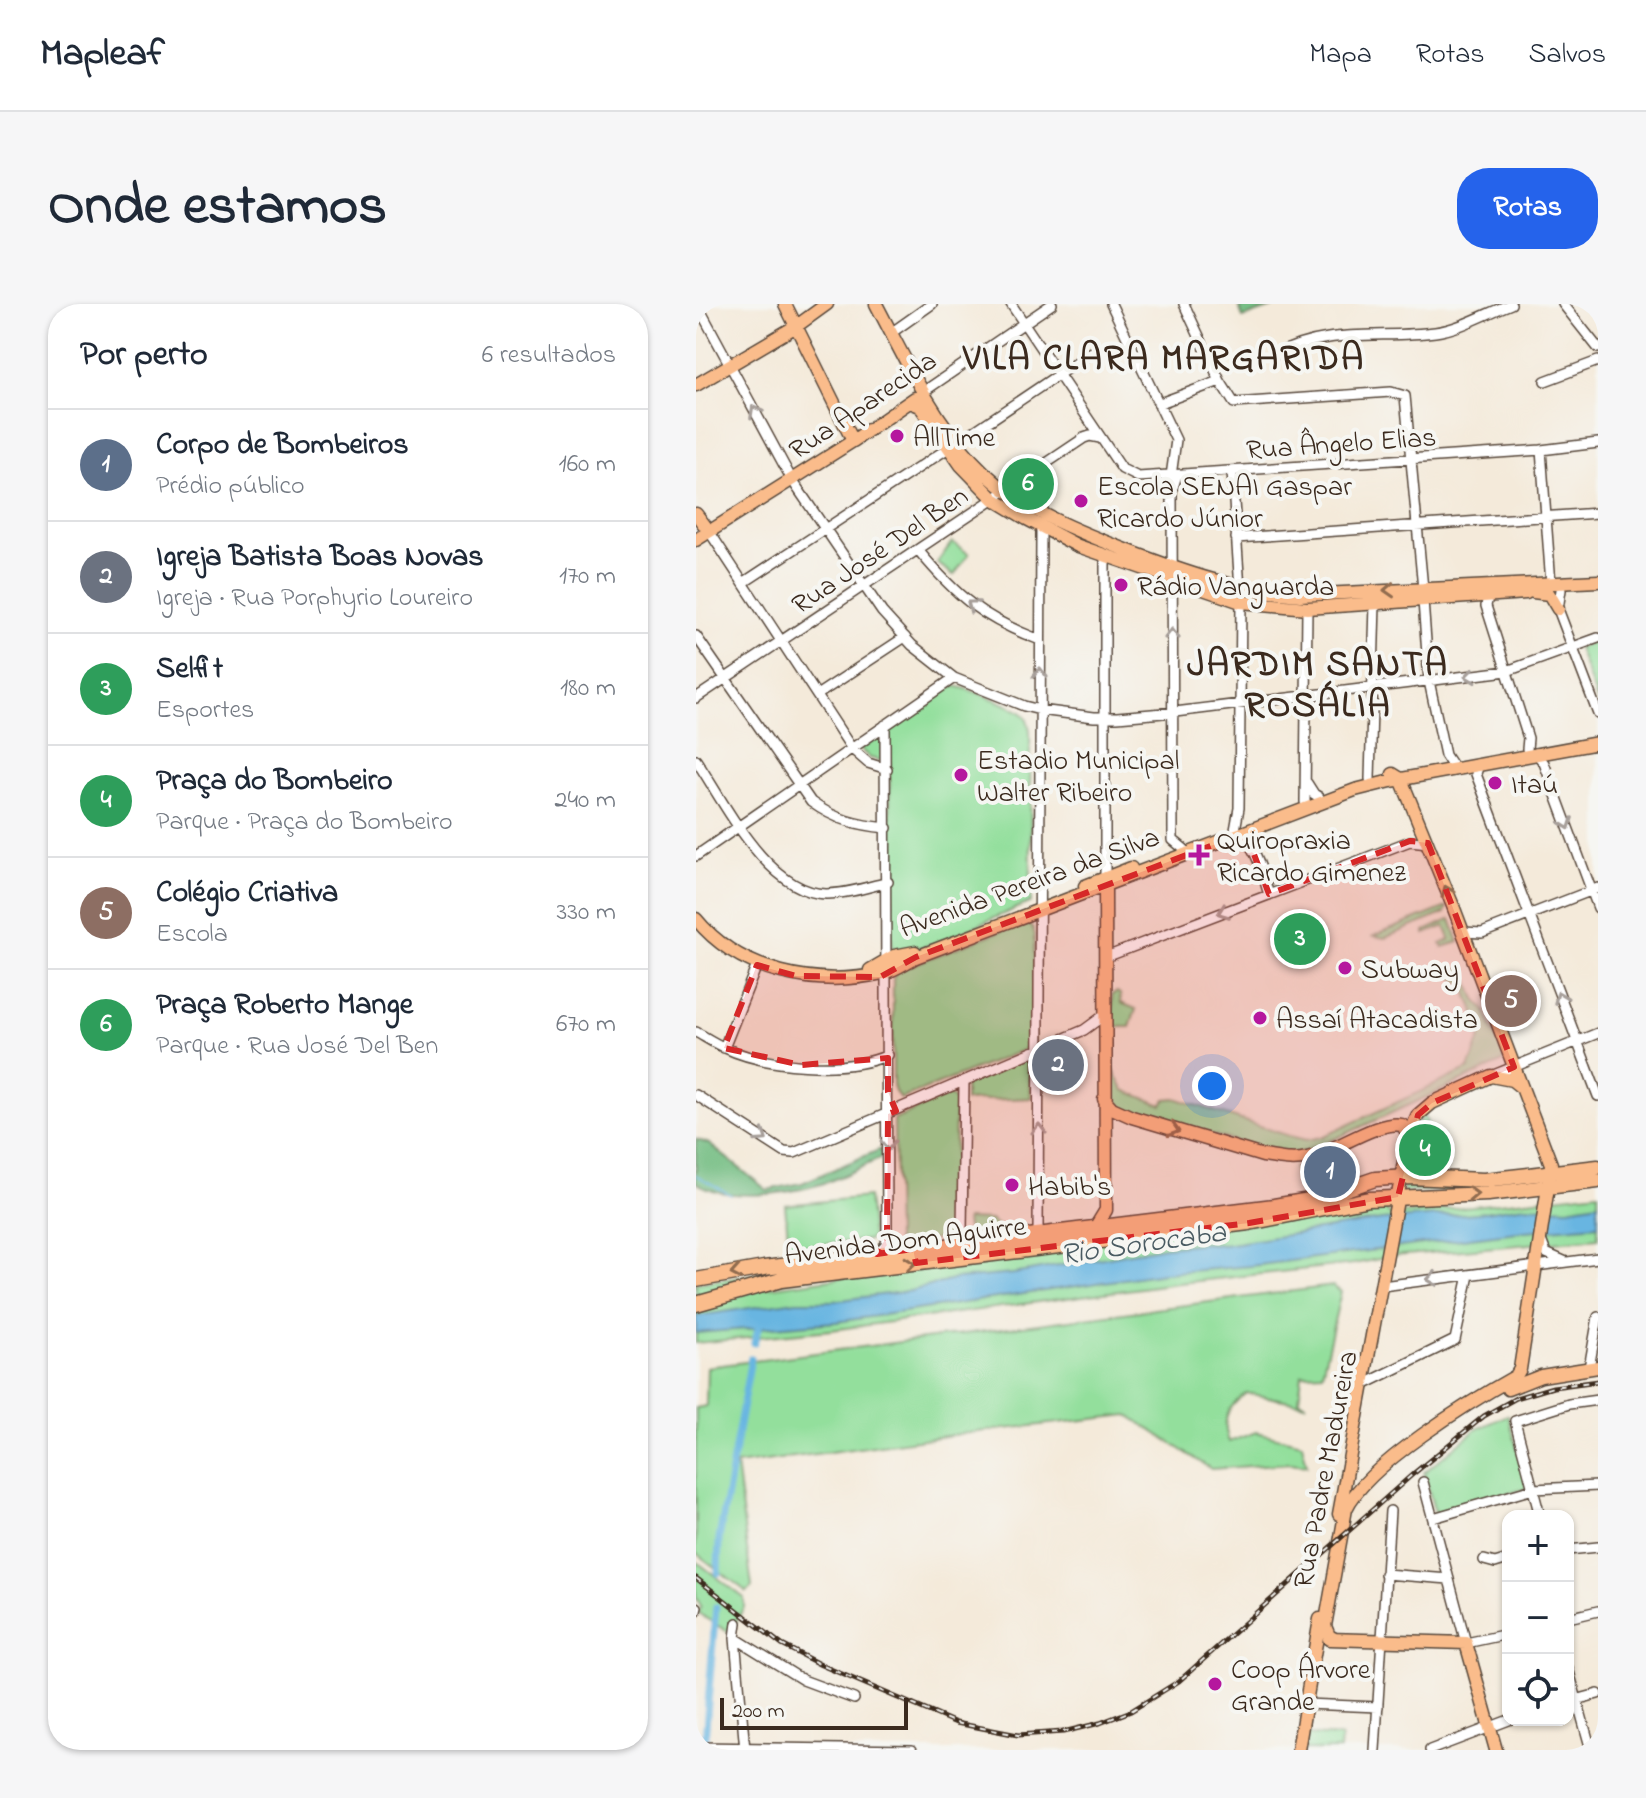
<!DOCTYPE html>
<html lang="pt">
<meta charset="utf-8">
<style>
body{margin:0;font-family:"Indie Flower",sans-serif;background:#f6f6f7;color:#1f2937}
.controls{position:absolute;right:24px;bottom:24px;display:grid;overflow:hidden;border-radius:16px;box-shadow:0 2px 6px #0004}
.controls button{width:72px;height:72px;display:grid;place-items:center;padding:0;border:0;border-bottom:2px solid #e0e1e3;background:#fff;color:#1f2937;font:40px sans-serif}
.scale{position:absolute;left:24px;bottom:20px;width:188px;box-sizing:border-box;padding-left:8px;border:4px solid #3b2a1e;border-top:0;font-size:22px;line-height:28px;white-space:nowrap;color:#3b2a1e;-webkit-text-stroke:6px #f6f6f2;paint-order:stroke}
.you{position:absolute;left:516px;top:782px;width:28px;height:28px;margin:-20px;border:6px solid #fff;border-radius:50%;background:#1a73e8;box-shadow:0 0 0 12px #1a73e833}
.badge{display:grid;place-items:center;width:52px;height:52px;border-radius:50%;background:#2563eb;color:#fff;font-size:26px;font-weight:700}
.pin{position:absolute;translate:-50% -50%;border:4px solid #fff;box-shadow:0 2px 8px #0006}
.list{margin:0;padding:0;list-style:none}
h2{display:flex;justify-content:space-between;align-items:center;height:104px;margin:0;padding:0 32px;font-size:34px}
h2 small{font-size:26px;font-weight:400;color:#747a83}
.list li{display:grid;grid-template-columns:52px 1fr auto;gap:24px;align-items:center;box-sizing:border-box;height:112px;padding:0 32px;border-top:2px solid #e0e1e3}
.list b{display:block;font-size:30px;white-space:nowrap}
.list p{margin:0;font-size:26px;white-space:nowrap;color:#747a83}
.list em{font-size:26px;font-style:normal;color:#747a83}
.icon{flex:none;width:44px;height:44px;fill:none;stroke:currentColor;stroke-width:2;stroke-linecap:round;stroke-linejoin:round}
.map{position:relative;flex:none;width:902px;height:1446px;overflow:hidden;border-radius:32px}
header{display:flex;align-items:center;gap:48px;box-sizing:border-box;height:112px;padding:0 40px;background:#fff;border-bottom:2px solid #e0e1e3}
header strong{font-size:38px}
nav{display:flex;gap:44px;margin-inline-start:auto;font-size:28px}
.intro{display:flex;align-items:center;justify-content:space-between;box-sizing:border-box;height:192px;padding:0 48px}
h1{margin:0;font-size:56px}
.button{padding:20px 36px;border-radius:32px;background:#2563eb;color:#fff;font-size:28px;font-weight:700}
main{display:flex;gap:48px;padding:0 48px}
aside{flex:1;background:#fff;border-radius:32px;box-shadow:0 2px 6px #0004}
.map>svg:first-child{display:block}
</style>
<header>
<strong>Mapleaf</strong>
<nav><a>Mapa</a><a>Rotas</a><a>Salvos</a></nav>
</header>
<div class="intro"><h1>Onde estamos</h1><a class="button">Rotas</a></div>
<main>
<aside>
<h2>Por perto<small>6 resultados</small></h2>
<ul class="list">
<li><span class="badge" style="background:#5c6f8a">1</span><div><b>Corpo de Bombeiros</b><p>Prédio público</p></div><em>160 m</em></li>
<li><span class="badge" style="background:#6b7280">2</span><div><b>Igreja Batista Boas Novas</b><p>Igreja · Rua Porphyrio Loureiro</p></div><em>170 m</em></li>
<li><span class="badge" style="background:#2e9e5b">3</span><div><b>Selfit</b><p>Esportes</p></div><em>180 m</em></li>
<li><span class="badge" style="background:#2e9e5b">4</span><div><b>Praça do Bombeiro</b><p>Parque · Praça do Bombeiro</p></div><em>240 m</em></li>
<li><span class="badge" style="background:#8d6e63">5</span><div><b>Colégio Criativa</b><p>Escola</p></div><em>330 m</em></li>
<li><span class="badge" style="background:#2e9e5b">6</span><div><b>Praça Roberto Mange</b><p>Parque · Rua José Del Ben</p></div><em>670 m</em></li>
</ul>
</aside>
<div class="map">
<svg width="902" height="1446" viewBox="0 0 902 1446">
<rect width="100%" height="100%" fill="#f6f6f2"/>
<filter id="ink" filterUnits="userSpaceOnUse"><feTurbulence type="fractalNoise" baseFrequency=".0125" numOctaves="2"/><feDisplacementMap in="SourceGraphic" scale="16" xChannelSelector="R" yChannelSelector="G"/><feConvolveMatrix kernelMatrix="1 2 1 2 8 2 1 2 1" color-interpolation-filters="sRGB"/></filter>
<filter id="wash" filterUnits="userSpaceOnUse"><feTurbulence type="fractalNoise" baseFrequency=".006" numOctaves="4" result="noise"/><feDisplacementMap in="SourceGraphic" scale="32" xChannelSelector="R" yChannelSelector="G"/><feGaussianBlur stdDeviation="1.8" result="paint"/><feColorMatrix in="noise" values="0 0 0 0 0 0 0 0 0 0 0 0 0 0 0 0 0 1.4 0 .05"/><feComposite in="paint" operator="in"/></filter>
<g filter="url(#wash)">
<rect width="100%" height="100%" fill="#f4eada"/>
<path fill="#93df9c" stroke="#67845d" stroke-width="2" d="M256,238l17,12 -15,21 -17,-12z
M902,337v62l-20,-55z
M258,382c13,2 57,19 68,27 5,4 7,11 8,18l1,171 -95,41 -36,10 -8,-6 -3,-216 58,-43z
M188,430l-1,27 -13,-3 -10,-9z
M751,603l-2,6 -60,25 -11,-2z
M755,615l8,23 -16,5 -2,-3 9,-5 -5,-13 -20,8v-3z
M330,617l8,9v105l-3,12 -130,52 -6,-7 -2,-7v-106l3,-8z
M758,663l9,3 14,31 9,10 17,45v6l-197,90 -16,2 -18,-2 -149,-43 -10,-9 2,-28 9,18 38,15 4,-6 9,-1 114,38 17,4 16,-3 147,-68 13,-36 -18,-48 -17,-11z
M421,688l3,2 1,9 15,6 -6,18h-11l-6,-3 -1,-30z
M334,750l1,44 -66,3v-18z
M252,791l7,5 -1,132 -5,6 -47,6 -6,-3 -2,-121z
M727,809l24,57 -39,-1 6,-37z
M631,857l3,18 -32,6 -4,-17z
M712,877h122l-12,7 -114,4 -1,-5z
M902,888v46l-204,18 -40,8 -184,20 -339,46 -135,13v-36l70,-19 614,-85 9,11 11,2 2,-2z
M172,893l4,39 -3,4 -80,7 -4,-42z
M270,915l24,1 15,11 -30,5 -8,-7z
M206,951l-206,46v-18z
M637,982l8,6 -19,81 -20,1 -3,26 7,4 -60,-11c-19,15 -25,26 -17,49l27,-10 46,11 5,22 -18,-2 -78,6 -83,-54 -168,19 -224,31 16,122 -5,5 -51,-39v-145l10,-2 1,-39z
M812,1111l20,73 -93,26 -11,-42 53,-43z
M0,1257l48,37v9l-14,26 -31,-19 2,-8 -5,-9z
M611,1431l34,2 -1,13h-35z"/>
<path fill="#76be84" stroke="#587451" stroke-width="2" d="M542,0h32l2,4 -29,10z
M0,835l13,5 58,46 35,-7 79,-34v9c-20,9 -42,21 -63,27 -33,9 -92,18 -122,-3z"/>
<path fill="#67b5e1" stroke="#517080" stroke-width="2" d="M902,899v22l-73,6 -274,35 -87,7 -328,49 -140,11v-17l100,-15h37l77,-10 46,-12 57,-5 151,-27 41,-4 19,2 158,-25 95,-7 48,-7 43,2z"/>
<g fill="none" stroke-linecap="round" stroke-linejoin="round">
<path stroke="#67b5e1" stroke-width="2" d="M0,871l35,20"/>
<path stroke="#67b5e1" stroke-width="7" d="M58,1039l6,-21
M22,1269l1,-34 32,-181
M9,1435l11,-132"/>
</g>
</g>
<g filter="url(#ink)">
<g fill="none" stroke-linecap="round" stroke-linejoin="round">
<defs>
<path id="minor" d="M1,0l95,176 90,132 30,33 42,33 70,28 16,4 54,7h23l58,-5 332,-41 91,-33
M315,0l111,165 16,8 403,-27 57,-7
M415,0l65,136 -5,36
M488,0l36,77 14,22 157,-11 14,4 18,193
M867,0l35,44
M195,29l41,-29
M580,51c50,-28 105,-16 159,-23 25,-3 52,-19 76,-28
M849,77l53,-20
M227,88l129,-88
M464,99l60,-22
M262,138l134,-90
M845,146l10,134
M536,168l8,117
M481,171l-5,16 1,349 11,9
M340,207l3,-43
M13,227l143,218 16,14 19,6
M540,234l362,-25
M222,246c39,47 64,68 122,90
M47,279l204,-134
M865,286l-3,19 40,105
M792,293l-2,9 42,132 -1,11
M727,297l6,80 16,74 6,9
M0,332l115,166c25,18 46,23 76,26
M121,391l88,-58
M0,394l388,-260 6,-2 10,2
M840,449l8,10 54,145
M0,456c28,42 72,133 130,134 21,0 42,-7 62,-12
M783,460l-3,10 122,322
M674,475l5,-175
M611,479l7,11 5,3
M609,498l2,-194
M539,526l4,-22 2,-206
M541,532c20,6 26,41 32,59
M0,552l258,-178
M409,574v-322
M767,628l19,1 116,-45
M410,653l304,-116 18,2
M0,728c9,5 18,11 27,15 42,20 122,27 165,8
M28,744l33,-83
M795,772l107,-43
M0,791l88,57 10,1 290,-123 22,-16
M342,931l3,-708
M845,936l5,13 18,8
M258,939l5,-4 3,-8 2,-149
M181,950l9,-10 1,-8 -2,-511
M686,982l216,-28
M893,1064l9,-51
M669,1080l90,-44 14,-65
M727,1178l43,161 42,-9
M844,1212l-25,-95 54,-17 29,-4
M737,1214l100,-29 65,-3
M872,1246l30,-3
M788,1256l11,3 13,-4
M689,1270l64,5
M0,1307l1,-4
M872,1314l30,-7
M41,1319l-2,15 10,112
M39,1334l68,42 51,19
M872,1364l23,82
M872,1398l30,-8
M610,1400l72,3
M0,1443l216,3
M679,1446l15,-239
M734,1446l79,-30"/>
<path id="major" d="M89,0l68,137
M180,0c28,53 55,112 96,156 43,47 99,69 157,91 57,22 109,40 171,44l298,-14
M0,81l102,-60 29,-21
M214,98l10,4 41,59 33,34 33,20 51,27 163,56 66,6 219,-15
M0,210l13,17
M0,236l157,-99 62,-43
M837,288l16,2 9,15
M389,582l46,-18
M0,615c44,54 121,69 187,54 11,-2 23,-11 33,-16l439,-167 36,-9 207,-38
M174,666l24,-14 21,-4
M408,795l8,9 20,9 131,39c15,2 30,6 44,2 28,-6 69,-38 95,-33l7,10
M399,924l11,-18 -1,-327
M812,1085l33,-13 57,-9
M643,1210l70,-379 9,-20 14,-12 59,-27 21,4 10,8
M633,1335l137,4 30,107
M639,1335l-6,-3 -4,-10 21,-117c20,-44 127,-109 170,-133l4,-7 30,-195 1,-10 -98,-258 -52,-127 -8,-5
M602,1446l22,-131"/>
<path id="highway" d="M0,976l68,-12 510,-62 42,-7 59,-20 32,-2 77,3 114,-13
M0,1000l85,-24 468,-57 120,-24 119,-5 110,-13"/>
</defs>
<use href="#minor" stroke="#57473a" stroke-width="12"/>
<use href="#major" stroke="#57473a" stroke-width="15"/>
<use href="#highway" stroke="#57473a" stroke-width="17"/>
<use href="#minor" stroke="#fff" stroke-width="9"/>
<use href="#major" stroke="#fabc8b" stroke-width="12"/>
<use href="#highway" stroke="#fabc8b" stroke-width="14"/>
<defs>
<path id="rail" d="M0,1274l86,67 39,20 135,58 62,12 45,-3 37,-9 31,-12 48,-30 234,-207 71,-58 32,-18 37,-11 45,-6"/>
</defs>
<use href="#rail" stroke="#3b2a1e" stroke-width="5"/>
<use href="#rail" stroke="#f6f6f2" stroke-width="2" stroke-dasharray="6" stroke-linecap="butt"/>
</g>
<defs><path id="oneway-chevron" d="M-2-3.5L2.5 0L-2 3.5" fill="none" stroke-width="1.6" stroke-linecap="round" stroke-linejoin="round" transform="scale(2)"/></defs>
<g stroke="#a79f9a">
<use href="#oneway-chevron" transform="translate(59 107) rotate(-119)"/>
<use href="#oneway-chevron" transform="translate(276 301) rotate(-143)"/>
<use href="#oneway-chevron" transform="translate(476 330) rotate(-90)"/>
<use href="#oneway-chevron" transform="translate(344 369) rotate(-90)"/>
<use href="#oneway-chevron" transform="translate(774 372) rotate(173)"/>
<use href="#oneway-chevron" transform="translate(871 520) rotate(70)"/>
<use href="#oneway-chevron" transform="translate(527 608) rotate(159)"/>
<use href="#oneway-chevron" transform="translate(864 693) rotate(-111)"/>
<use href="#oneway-chevron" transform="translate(343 825) rotate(-90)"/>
<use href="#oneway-chevron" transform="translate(66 833) rotate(33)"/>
<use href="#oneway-chevron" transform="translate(192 841) rotate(90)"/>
<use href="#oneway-chevron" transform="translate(736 975) rotate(173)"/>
</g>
<g stroke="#916c4f">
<use href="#oneway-chevron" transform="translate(693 286) rotate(177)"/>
<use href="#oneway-chevron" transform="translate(751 587) rotate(-112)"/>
<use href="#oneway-chevron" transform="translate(478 826) rotate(17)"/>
<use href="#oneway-chevron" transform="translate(777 890) rotate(-2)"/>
<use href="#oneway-chevron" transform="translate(214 960) rotate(-7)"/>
<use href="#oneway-chevron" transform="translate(40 969) rotate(170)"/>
</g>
</g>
<path fill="#d62828" fill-opacity="0.2" stroke="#d62828" stroke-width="6" stroke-dasharray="16 10" stroke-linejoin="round" d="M541,532l15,13 17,45 141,-53 18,2 86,224 -82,36 -14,12 -20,82 -149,26 -333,40 -3,-14 -36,5 10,-18 1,-122 8,-3 -8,-19v-34l-87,7 -77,-17 33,-83 39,11 84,1 36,-20z"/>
<g fill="#b5179e" stroke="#f6f6f2" stroke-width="3">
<circle cx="201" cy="132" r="8"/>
<circle cx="385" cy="197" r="8"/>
<circle cx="425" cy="281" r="8"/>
<circle cx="265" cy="471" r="8"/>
<circle cx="799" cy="479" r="8"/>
<path d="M499 539h8v8h8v8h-8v8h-8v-8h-8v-8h8z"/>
<circle cx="649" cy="664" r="8"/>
<circle cx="564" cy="714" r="8"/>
<circle cx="316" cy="881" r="8"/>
<circle cx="519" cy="1380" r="8"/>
</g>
<g text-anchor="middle" stroke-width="8" stroke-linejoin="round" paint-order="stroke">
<g font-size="28" fill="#3b2a1e" stroke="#f6f6f2">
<text transform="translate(166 100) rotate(-34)" y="10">Rua Aparecida</text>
<text transform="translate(645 138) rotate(-4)" y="10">Rua Ângelo Elias</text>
<text transform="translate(183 245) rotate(-34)" y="10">Rua José Del Ben</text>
<text transform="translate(333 577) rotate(-20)" y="10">Avenida Pereira da Silva</text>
<text transform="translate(209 935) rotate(-7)" y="10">Avenida Dom Aguirre</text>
<text transform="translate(628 1165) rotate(-79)" y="10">Rua Padre Madureira</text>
</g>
<g font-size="28" fill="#3b2a1e" stroke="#f6f6f2" text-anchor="start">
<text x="217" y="142">AllTime</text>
<text x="401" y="191">Escola SENAI Gaspar<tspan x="401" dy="32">Ricardo Júnior</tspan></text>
<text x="441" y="291">Rádio Vanguarda</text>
<text x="281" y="465">Estadio Municipal<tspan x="281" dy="32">Walter Ribeiro</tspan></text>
<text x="815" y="489">Itaú</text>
<text x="521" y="545">Quiropraxia<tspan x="521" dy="32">Ricardo Gimenez</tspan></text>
<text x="665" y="674">Subway</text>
<text x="580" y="724">Assaí Atacadista</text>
<text x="332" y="891">Habib's</text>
<text x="535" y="1374">Coop Árvore<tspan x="535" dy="32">Grande</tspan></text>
</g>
<g font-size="30" font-style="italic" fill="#4a5b62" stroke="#f6f6f2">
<text transform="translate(447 938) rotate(-8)" y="10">Rio Sorocaba</text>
</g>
<g font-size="36" font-weight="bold" letter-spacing="2" fill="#3b2a1e" stroke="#f6f6f2">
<text x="468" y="65">VILA CLARA MARGARIDA</text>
<text x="622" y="371">JARDIM SANTA<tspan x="622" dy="41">ROSÁLIA</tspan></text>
</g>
</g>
</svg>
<div class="controls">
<button>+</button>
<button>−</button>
<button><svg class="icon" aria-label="locate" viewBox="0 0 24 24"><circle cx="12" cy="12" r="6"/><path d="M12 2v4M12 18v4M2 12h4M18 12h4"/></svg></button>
</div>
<div class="scale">200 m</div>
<div class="you"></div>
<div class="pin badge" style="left:634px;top:868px;background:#5c6f8a">1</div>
<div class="pin badge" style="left:362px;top:761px;background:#6b7280">2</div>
<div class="pin badge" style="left:604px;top:635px;background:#2e9e5b">3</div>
<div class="pin badge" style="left:729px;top:846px;background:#2e9e5b">4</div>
<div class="pin badge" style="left:815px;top:697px;background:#8d6e63">5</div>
<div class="pin badge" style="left:332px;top:180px;background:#2e9e5b">6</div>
</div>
</main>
